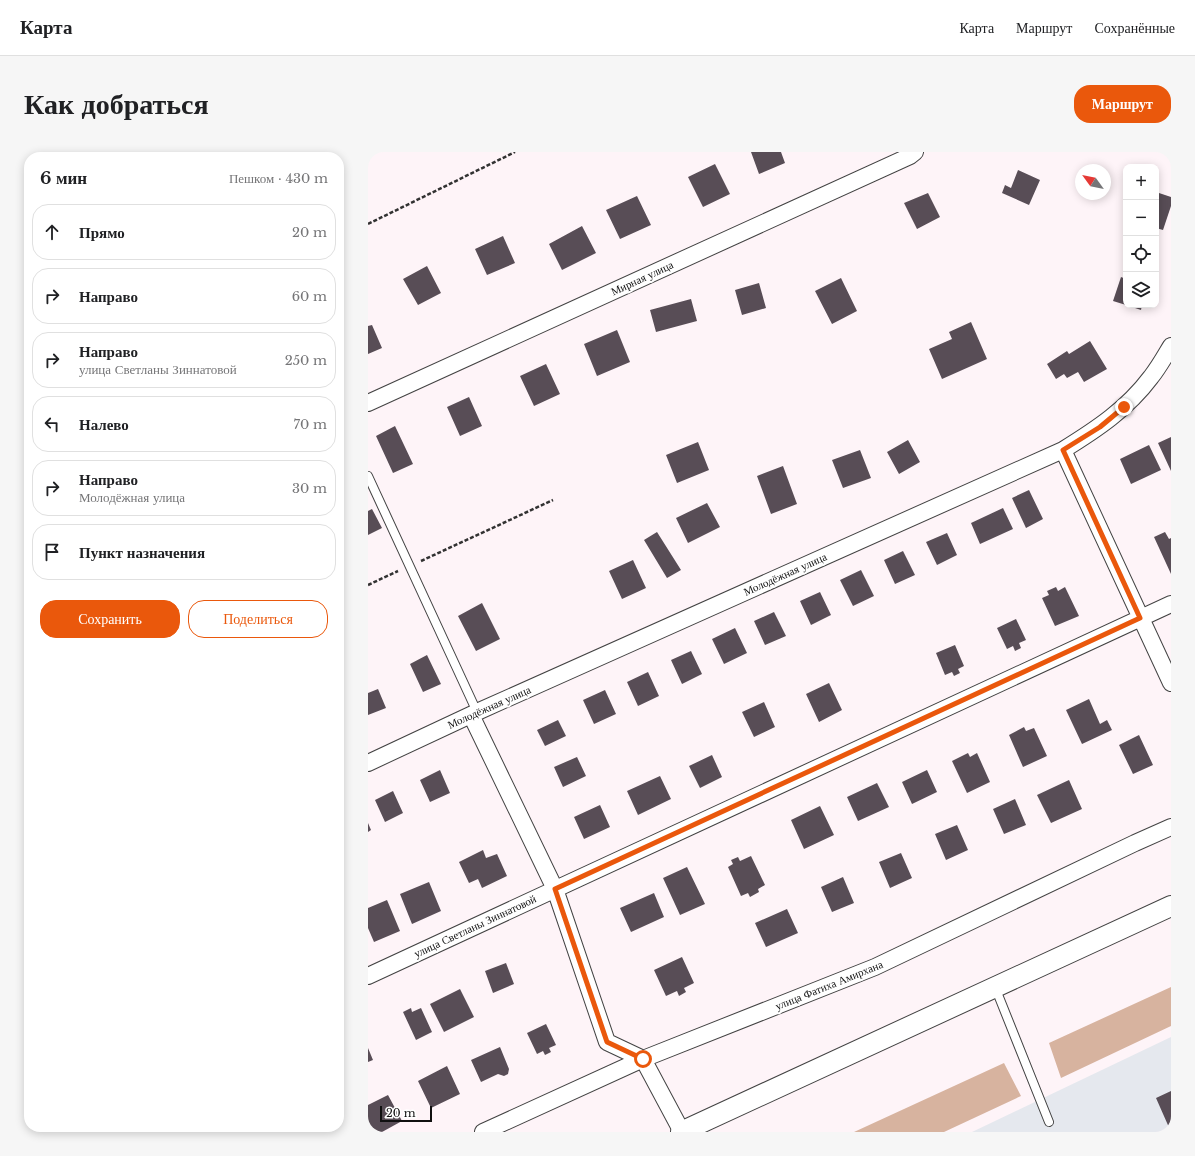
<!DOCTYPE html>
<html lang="ru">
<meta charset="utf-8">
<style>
body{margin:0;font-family:"Libre Baskerville",serif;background:#f6f6f6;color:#202124}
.controls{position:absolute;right:12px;top:12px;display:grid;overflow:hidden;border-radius:8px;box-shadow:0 2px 10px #0003}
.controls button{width:36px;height:36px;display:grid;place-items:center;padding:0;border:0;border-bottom:1px solid #e0e0e0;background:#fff;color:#202124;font:20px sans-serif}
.compass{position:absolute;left:707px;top:12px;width:36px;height:36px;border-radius:50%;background:#fff;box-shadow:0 2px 10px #0003;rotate:303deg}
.scale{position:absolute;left:12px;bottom:10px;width:52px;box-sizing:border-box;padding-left:4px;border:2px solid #101010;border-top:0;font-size:11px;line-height:14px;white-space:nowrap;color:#101010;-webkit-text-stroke:3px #fff;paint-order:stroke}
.stop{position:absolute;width:12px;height:12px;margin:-9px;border:3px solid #ea580c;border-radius:50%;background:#fff}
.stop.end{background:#ea580c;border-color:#fff;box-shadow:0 1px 4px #0008}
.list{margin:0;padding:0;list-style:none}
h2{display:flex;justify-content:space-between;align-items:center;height:52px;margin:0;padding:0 16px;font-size:17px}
h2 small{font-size:13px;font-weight:400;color:#757577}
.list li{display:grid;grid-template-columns:26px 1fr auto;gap:12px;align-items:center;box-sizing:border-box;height:56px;margin:0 8px 8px;padding:0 8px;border:1px solid #e0e0e0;border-radius:16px}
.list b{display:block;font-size:15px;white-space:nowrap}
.list p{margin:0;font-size:13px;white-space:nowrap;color:#757577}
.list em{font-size:13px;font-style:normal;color:#757577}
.actions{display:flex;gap:8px;padding:12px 16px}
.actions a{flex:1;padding:9px 0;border:1px solid #ea580c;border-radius:16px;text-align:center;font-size:14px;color:#ea580c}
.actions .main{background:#ea580c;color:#fff}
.icon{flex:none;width:22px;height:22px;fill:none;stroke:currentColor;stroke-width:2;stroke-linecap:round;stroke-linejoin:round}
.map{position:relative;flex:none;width:803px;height:980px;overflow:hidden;border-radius:16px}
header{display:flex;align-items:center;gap:24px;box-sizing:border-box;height:56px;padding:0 20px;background:#fff;border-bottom:1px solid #e0e0e0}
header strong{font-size:19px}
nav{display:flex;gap:22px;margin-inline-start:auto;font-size:14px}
.intro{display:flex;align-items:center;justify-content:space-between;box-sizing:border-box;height:96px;padding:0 24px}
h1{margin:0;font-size:28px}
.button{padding:10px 18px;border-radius:16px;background:#ea580c;color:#fff;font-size:14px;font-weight:700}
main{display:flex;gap:24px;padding:0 24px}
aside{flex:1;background:#fff;border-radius:16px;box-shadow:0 2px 10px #0003}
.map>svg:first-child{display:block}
</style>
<header>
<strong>Карта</strong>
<nav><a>Карта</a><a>Маршрут</a><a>Сохранённые</a></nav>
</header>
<div class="intro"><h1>Как добраться</h1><a class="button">Маршрут</a></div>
<main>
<aside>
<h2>6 мин<small>Пешком · 430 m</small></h2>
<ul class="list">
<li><svg class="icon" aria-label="ahead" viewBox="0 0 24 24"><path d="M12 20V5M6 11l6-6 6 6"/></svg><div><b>Прямо</b></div><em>20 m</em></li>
<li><svg class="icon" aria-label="right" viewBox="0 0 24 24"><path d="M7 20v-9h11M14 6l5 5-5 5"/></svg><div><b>Направо</b></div><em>60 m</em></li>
<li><svg class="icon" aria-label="right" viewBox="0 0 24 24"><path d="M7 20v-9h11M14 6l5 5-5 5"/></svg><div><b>Направо</b><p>улица Светланы Зиннатовой</p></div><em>250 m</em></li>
<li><svg class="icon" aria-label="left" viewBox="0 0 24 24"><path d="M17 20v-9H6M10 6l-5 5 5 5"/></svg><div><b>Налево</b></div><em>70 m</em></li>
<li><svg class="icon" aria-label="right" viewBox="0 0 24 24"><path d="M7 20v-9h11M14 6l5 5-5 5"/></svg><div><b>Направо</b><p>Молодёжная улица</p></div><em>30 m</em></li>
<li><svg class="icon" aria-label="arrive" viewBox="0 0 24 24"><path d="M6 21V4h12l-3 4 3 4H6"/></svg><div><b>Пункт назначения</b></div></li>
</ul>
<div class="actions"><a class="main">Сохранить</a><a>Поделиться</a></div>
</aside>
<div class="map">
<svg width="803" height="980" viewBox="0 0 803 980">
<rect width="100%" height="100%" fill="#fef4f8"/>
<path fill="#e5e8ee" d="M803,885v95h-199z"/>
<path fill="#d7b39f" d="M803,835v39l-110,52 -12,-35z
M636,911l17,33 -77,36h-90z"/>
<path fill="#584d56" d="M383,0h30l4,11 -26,11z
M347,12l15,30 -27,13 -15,-30z
M650,18l22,10 -11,25 -27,-12 3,-8 6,3z
M788,40l15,5v9l-8,24 -7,-2z
M560,41l12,24 -23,12 -13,-26z
M269,44l14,29 -31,14 -14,-29z
M214,74l14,27 -34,17 -13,-26z
M135,84l12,27 -28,12 -12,-26z
M59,114l14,27 -23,12 -15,-26z
M753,125l5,2v26l-13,-4z
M473,126l16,33 -25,13 -17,-33z
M391,131l7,25 -24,7 -7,-25z
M323,147l6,22 -41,11 -6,-22z
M758,153h16l-1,5z
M603,170l16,37 -45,20 -13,-30 23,-10 -3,-7z
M4,173l10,23 -14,6v-28z
M249,178l13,32 -33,14 -13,-32z
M722,189l17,28 -23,13 -6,-10 -11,6 -3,-4 -8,5 -9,-15 20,-13 2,3z
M178,212l14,30 -26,12 -14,-30z
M101,245l13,29 -22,10 -13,-29z
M27,274l18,38 -20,9 -17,-37z
M803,285v34l-13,-28z
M540,288l12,22 -21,12 -12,-22z
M330,290l11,28 -32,13 -11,-28z
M781,293l12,25 -30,14 -11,-25z
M492,298l11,28 -28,10 -11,-28z
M415,314l14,38 -26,10 -14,-38z
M661,338l14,29 -17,9 -14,-30z
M339,351l13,24 -32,16 -12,-25z
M635,356l10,21 -33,15 -9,-21z
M4,357l10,19 -14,7v-24z
M289,380l24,38 -14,8 -23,-38z
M797,380l4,7 2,-1v36l-17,-37z
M579,381l10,22 -20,10 -11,-23z
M535,399l12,24 -20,9 -11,-24z
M265,408l13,28 -24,11 -13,-28z
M493,418l13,26 -21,10 -13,-26z
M688,435l2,4 7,-4 14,29 -24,10 -13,-28 7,-3 -2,-4z
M452,440l11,23 -20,10 -11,-24z
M114,451l18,36 -24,12 -18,-35z
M406,460l12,24 -21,9 -11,-24z
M648,467l10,21 -7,3 2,5 -6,3 -2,-5 -6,3 -10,-21z
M367,476l12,25 -23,11 -12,-25z
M587,493l9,21 -6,3 2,4 -6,3 -2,-4 -7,3 -9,-22z
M323,499l11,23 -20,10 -11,-24z
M59,503l14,29 -18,8 -13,-28z
M280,520l11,24 -21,10 -11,-24z
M461,531l13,27 -23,12 -13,-28z
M10,537l8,19 -18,7v-22z
M237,538l11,24 -22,10 -11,-24z
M721,547l11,25 7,-4 5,10 -30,14 -16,-34z
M396,550l11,25 -21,10 -12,-25z
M190,568l8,16 -21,10 -8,-16z
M656,575l2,4 8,-3 13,28 -24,11 -14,-32z
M771,583l14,30 -20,9 -14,-29z
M600,601l2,4 7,-4 13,29 -23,11 -15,-32z
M344,603l10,22 -22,11 -11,-22z
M209,605l9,19 -23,11 -9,-20z
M72,618l10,23 -20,9 -10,-22z
M559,618l10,22 -25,12 -10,-22z
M292,624l11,23 -33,16 -11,-24z
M701,628l13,29 -31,14 -14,-28z
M509,631l12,24 -31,14 -11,-24z
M25,639l10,22 -18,9 -10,-22z
M647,647l11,26 -22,9 -11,-25z
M232,653l10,22 -26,12 -10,-22z
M452,654l14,29 -30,14 -13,-29z
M0,671l3,7 -3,2z
M589,673l11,25 -22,10 -11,-26z
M115,698l3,8 11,-4 10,22 -25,12 -4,-9 -9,4 -10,-21z
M533,701l11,25 -22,10 -11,-26z
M383,704l14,29 -7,4 1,3 -9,5 -2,-4 -7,3 -13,-29 5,-3 -2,-4 7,-3 2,4z
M319,715l18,37 -25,11 -17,-37z
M475,725l11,26 -22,9 -11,-25z
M61,730l12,29 -29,13 -12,-30z
M286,741l10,24 -33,15 -11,-24z
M19,748l13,31 -26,11 -6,-14v-20z
M419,757l11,24 -32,14 -11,-24z
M314,805l12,26 -10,5 2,4 -7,4 -2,-5 -11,5 -12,-26z
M138,811l8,21 -21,9 -8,-22z
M92,837l14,28 -30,15 -14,-28z
M43,856l1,4 9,-4 11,24 -16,8 -13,-28z
M178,872l10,21 -7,3 2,4 -6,3 -2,-4 -6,3 -10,-21z
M132,895l9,22 -1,5 -4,2 -6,-2 -17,8 -10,-22z
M0,896l5,12 -5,2z
M79,914l13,28 -29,14 -13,-27z
M803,939v41l-15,-34z
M20,943l14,26 -20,11h-9l-5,-10v-17z"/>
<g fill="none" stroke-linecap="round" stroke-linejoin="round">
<defs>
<path id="service" d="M0,324l109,236
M627,835l54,135"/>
<path id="minor" d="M0,251l542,-247 5,-4
M695,298l108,233
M103,563l84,174 52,153 36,17 39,73
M0,611l109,-51 586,-262c34,-21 64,-41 88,-73 8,-10 14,-21 20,-31
M0,824l803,-372
M115,980l160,-73 232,-92 260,-124 36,-16"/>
<path id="tertiary" d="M313,980l490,-226"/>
</defs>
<use href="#service" stroke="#434343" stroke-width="10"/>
<use href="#minor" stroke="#434343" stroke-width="18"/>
<use href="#tertiary" stroke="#434343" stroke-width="22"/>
<path stroke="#323232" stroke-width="2.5" stroke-dasharray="4 2" stroke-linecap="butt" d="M0,72l147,-72
M53,409l132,-61
M0,433l30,-14"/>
<use href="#service" stroke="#fff" stroke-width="8"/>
<use href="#minor" stroke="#fff" stroke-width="16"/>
<use href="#tertiary" stroke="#fff" stroke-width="20"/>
</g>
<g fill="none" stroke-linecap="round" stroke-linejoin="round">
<path stroke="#ea580c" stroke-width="5" d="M275,907l-36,-17 -52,-153 585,-271 -77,-168 37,-23 24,-20"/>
</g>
<g text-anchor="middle" stroke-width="4" stroke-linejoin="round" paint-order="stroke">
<g font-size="11" fill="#101010" stroke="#fff">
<text transform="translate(274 126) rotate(-25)" y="4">Мирная улица</text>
<text transform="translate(417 422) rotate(-24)" y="4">Молодёжная улица</text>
<text transform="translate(121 555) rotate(-24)" y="4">Молодёжная улица</text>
<text transform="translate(107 774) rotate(-25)" y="4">улица Светланы Зиннатовой</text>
<text transform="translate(461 833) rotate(-22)" y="4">улица Фатиха Амирхана</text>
</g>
</g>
</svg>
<div class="controls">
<button>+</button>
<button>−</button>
<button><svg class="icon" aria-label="locate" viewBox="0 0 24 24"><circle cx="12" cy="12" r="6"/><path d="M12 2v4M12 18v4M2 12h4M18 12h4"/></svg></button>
<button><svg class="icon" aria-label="layers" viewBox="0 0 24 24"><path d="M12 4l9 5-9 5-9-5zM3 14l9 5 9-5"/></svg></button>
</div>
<svg class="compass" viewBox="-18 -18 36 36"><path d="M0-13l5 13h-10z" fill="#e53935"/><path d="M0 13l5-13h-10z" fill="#757577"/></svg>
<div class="scale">20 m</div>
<div class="stop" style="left:275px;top:907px"></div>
<div class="stop end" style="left:756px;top:255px"></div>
</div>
</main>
